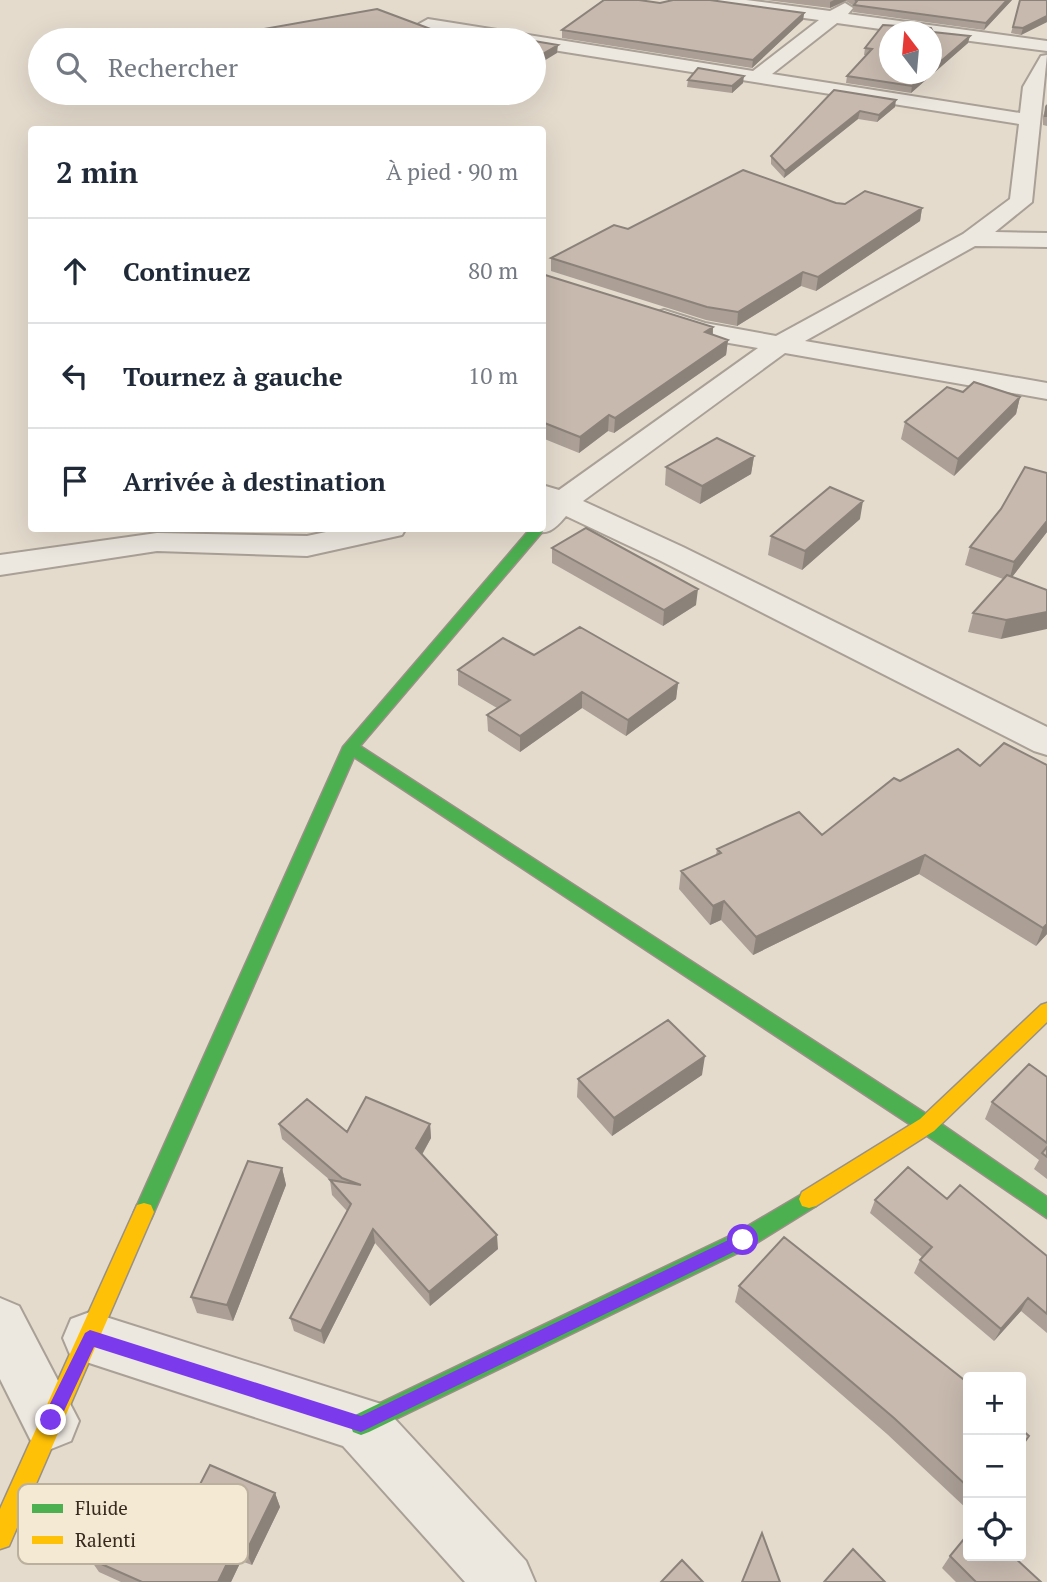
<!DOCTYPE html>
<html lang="fr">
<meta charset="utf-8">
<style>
body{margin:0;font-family:"PT Serif",serif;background:#f6f6f7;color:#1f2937}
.controls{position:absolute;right:21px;bottom:21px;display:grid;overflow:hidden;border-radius:7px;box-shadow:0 7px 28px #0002}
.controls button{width:63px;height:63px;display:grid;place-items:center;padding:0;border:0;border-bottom:2px solid #e0e1e3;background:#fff;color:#1f2937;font:35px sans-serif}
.compass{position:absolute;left:879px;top:21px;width:63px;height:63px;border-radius:50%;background:#fff;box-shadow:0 7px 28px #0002;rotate:344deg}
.stop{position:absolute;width:21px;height:21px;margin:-16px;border:5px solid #7c3aed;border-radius:50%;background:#fff}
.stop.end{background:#7c3aed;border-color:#fff;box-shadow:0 2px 7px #0008}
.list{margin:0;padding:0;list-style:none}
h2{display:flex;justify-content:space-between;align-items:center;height:91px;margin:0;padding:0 28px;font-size:30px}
h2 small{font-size:23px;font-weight:400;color:#747a83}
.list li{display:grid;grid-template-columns:46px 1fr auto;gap:21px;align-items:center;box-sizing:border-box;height:105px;padding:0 28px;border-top:2px solid #e0e1e3}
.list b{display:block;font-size:26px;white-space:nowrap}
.list em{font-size:23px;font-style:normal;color:#747a83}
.icon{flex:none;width:38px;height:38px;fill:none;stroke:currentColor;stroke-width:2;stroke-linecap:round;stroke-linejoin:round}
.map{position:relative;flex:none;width:1047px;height:1582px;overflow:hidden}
.search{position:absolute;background:#fff;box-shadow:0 7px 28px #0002;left:28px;top:28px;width:518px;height:77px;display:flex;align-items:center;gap:18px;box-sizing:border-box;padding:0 24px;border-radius:38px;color:#747a83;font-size:26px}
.panel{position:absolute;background:#fff;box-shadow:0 7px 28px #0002;left:28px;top:126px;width:518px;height:406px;border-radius:7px}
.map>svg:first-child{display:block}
</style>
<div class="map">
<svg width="1047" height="1582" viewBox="0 0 1047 1582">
<rect width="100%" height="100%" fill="#e4dbcd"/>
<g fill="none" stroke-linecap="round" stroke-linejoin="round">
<defs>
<path id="street" d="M701,0h45l84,11 15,-8 8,5 -5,6 199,27v10l-115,-15v-4h-30l-65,-9 -65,51 248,39 3,-26 18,-31 6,-1 -15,147 -37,30 52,1v14l-72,-1 -170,95 242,42v16l-262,-46 -202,148 100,46 364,180v28l-13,-4 -373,-190 -95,-45c-11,13 -20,22 -36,12h12v-43l17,5 199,-142 -58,-10 -45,-15 -4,-5 4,-5 9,-3 41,13 71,13 187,-102 47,-35 9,-75 -485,-77v-7h-39l-67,-11 -9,-5 9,-5 325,52 66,-51 -110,-15z
M345,528h61l-4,7 -95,21 -150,-5 -157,24v-20l157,-22 150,3z
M0,1298l19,8 60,115 -8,20 -20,8 -20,-8 -31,-62z
M90,1312l291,92 145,157 9,21h-70l-122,-136 -272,-89 -8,-19 8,-19z"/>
<path id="fast" d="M543,525v6l-183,215 574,373 113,78v21l-127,-87 -566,-374 -203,462 -7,2 -7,-2 -3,-7 209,-465 188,-219h11z
M809,1190l7,2 3,7 -3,7 -66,41 -381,185 -8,3 -8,-3 -3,-8 3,-8 383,-183z"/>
<path id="slow" d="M1047,1003v19l-113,109 -118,75 -7,2 -7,-2 -3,-7 3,-7 118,-73 121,-114z
M144,1203l7,2 3,7 -145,334 -9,3v-40l137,-304z"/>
</defs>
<use href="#street" stroke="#a9a096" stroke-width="4"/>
<use href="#fast" stroke="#999086" stroke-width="3"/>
<use href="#slow" stroke="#999086" stroke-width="3"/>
<use href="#street" fill="#ece7df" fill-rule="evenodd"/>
<use href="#fast" fill="#4caf50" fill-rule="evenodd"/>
<use href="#slow" fill="#ffc107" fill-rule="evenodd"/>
</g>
<path fill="#ab9f96" d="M766,0h246l-28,30 -131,-18 1,-6 -8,-5 -16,7z
M1020,0h27v22l-26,13 -10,-2z
M660,3l144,10 -1,7 -51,48 -190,-30v-8z
M253,31l207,9h-207z
M933,32l35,11 -57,50 -65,-10 1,-7 19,-21h-2l1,-7z
M688,80l55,3 -11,10 -45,-6z
M834,90l61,17 -18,15 -19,-3 -74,59 -13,-14v-8z
M462,93h29l-8,4z
M1047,105v21l-4,-1v-9z
M836,203l86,5 -2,13 -104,70 -15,-5 -64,40 -31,-6 -155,-49v-13l77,-29z
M542,274l171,53v8l15,5 -2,15 -112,78 -6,-2 -29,22 -37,-15z
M963,392l57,5 -4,17 -62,62 -53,-37 4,-17z
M754,456l-3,18 -51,30 -35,-19 1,-18z
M1047,473v59l-35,45 35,13 -46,49 -33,-7 5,-19 30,-34 -38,-14 5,-18z
M860,519l-58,51 -34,-15 3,-19z
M552,548l144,57 -33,21 -111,-63z
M534,655l144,28 -2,16 -50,37 -44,-28 -62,44 -32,-21 -1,-16 10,-7 -39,-23v-15z
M1047,765v169l-11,12 -117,-72 -166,81 -32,-35 -11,5 -31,-36 2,-18 35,-16 1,-6 105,-14 78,-54 80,-15z
M702,1075l-90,61 -35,-39 1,-18z
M1047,1077v102l-13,-10 5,-9 -54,-41 7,-17z
M279,1124l68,8 83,-8 1,14 -9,17 76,94 -68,57 -55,-63 -51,101 -30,-13 -4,-13 57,-107 -15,-16 -2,-15 1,1 -49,-42z
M282,1168l4,17 -53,136 -36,-8 -6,-16z
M947,1199l100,57v77l-26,-22 -27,30 -80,-68 6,-13 2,-3 -52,-44 5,-13z
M739,1286l229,97v127l-81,-76 -152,-132z
M275,1493l5,14 -28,58 -11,-4 -10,21h-110l-22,-10 -9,-13 75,-22 30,-43z
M950,1556l91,26h-85l-14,-14z"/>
<path fill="#8b827a" d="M834,0h13l-17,8v-6z
M1007,0h5l-28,30 2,-7z
M804,13l-1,7 -51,48 1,-8z
M1047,16v6l-26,13 2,-7z
M970,36l-2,7 -57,50 1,-7 15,-12h5v-5z
M558,45l-1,8 -23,14v-8z
M744,76l-1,7 -11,10v-7z
M483,93h8l-8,4z
M896,100l-1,7 -18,15 2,-7z
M860,111l-2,8 -74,59 1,-7z
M922,208l-2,13 -104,70 2,-14z
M803,272l-2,14 -64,40 1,-14z
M713,327l-1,15 -7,-10z
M728,340l-2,15 -112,78 1,-15z
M1020,397l-4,17 -62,62 4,-17z
M609,415l-1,16 -29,22 1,-16z
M754,456l-3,18 -51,30 2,-18z
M863,501l-3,18 -58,51 3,-19z
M1047,521v11l-38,49 5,-19z
M698,589l-2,16 -33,21 1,-16z
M1047,612v17l-46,10 5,-19z
M678,683l-2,16 -50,37 2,-16z
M582,692v16l-62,44v-16z
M925,855l-6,19 -166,81 3,-18z
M724,901l-3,19 -11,5 3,-19z
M1047,924v10l-11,12 7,-18z
M705,1056l-3,19 -90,61 2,-18z
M430,1124l1,14 -14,25 -1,-15z
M282,1168l4,17 -53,136 -6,-16z
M373,1229l2,14 -51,101 -3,-13z
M497,1235l1,14 -68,57 -1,-14z
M1028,1298l-7,13 -27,30 7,-12z
M275,1493l5,14 -28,58 -6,-13z
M235,1547l6,14 -10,21h-13z"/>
<path fill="#c7b9ae" stroke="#8b827a" stroke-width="2" d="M604,0h35l21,3 13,-3h37l94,13 -51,47 -191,-30z
M855,0h152l-21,23 -132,-18 3,-4z
M1020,0h27v16l-24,12 -10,-1z
M377,9l83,31h-183l-24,-4v-5z
M883,25l48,3 2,4 37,4 -38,33v-37h-42v42h37l-15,12 -65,-10 25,-27 -7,-1z
M492,34l38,6h-47z
M534,41l24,4 -24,14z
M698,68l46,8 -12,10 -44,-6z
M834,90l62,10 -17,15 -19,-4 -75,60 -14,-15z
M1047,105v11h-2l1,-9z
M743,170l93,33 9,1 20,-13 57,17 -104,69 -15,-5 -65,40 -31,-5 -156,-49 63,-33 14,4z
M542,274l171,53 -8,5 23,8 -113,78 -6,-3 -29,22 -38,-15z
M974,382l46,15 -62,62 -53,-37 42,-35 16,5z
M717,438l37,18 -52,30 -36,-19z
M1025,467l22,6v48l-33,41 -44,-15 31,-38z
M830,487l33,14 -58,50 -34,-15z
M586,528l112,61 -34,21 -112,-62z
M1007,575l40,15v22l-41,8 -33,-7z
M580,627l98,56 -50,37 -46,-28 -62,44 -33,-21 23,-15 -52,-30 45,-32 31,17z
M1004,743l43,22v159l-4,4 -118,-73 -169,82 -32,-36 -11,5 -32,-35 40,-18 -4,-4 82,-37 23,23 72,-57 6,3 58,-32 22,17z
M668,1020l37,36 -91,62 -36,-39z
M1029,1064l18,13v66l-55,-41z
M366,1097l64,27 -14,24 81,87 -68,57 -56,-63 -52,102 -31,-13 61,-114 -21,-24 31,5 -19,-7 -63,-54 28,-25 40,33z
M1047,1147v10l-5,-4z
M248,1161l34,7 -55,137 -36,-8z
M908,1167l39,32 13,-14 87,71v58l-19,-16 -27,31 -81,-69 12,-13 -57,-47z
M784,1237l184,146v104l-74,-69 -155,-132z
M1021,1429l8,7 -8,11z
M210,1465l65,28 -29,59 -11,-5 -17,35h-76l-52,-23 24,-44 51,22 24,-45 6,2z
M762,1533l18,49h-38z
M968,1534v22h45l28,26h-65l-26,-26z
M853,1549l32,33h-61z
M682,1560l21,22h-42z"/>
<path fill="#7c3aed" d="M743,1233l5,2v10l-387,187 -267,-85 -37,79 -6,3 -9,-9 43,-87 5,-3 271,86z"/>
<rect x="18" y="1484" width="230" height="80" rx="10" fill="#f4e9d3" stroke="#bbaf9d" stroke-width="2"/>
<rect x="32" y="1504" width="31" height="9" fill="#4caf50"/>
<rect x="32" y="1536" width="31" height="8" fill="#ffc107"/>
<g font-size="19" fill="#37291e">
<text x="75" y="1515">Fluide</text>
<text x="75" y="1547">Ralenti</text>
</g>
</svg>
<div class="controls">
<button>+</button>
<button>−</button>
<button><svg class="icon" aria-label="locate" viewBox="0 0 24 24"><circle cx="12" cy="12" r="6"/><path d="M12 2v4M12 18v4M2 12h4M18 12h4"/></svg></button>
</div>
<svg class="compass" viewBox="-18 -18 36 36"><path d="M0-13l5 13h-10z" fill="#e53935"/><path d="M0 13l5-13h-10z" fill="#747a83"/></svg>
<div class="stop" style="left:743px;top:1240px"></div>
<div class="stop end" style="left:51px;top:1420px"></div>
<div class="search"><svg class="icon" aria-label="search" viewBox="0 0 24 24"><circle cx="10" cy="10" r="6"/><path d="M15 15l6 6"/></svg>Rechercher</div>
<section class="panel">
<h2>2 min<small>À pied · 90 m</small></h2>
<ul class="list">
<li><svg class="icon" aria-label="ahead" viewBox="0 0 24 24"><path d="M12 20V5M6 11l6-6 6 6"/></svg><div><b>Continuez</b></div><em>80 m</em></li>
<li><svg class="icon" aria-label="left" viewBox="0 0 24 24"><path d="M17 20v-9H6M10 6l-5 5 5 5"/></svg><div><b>Tournez à gauche</b></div><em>10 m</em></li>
<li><svg class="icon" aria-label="arrive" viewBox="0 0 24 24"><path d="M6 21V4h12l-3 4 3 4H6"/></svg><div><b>Arrivée à destination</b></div></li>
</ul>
</section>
</div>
